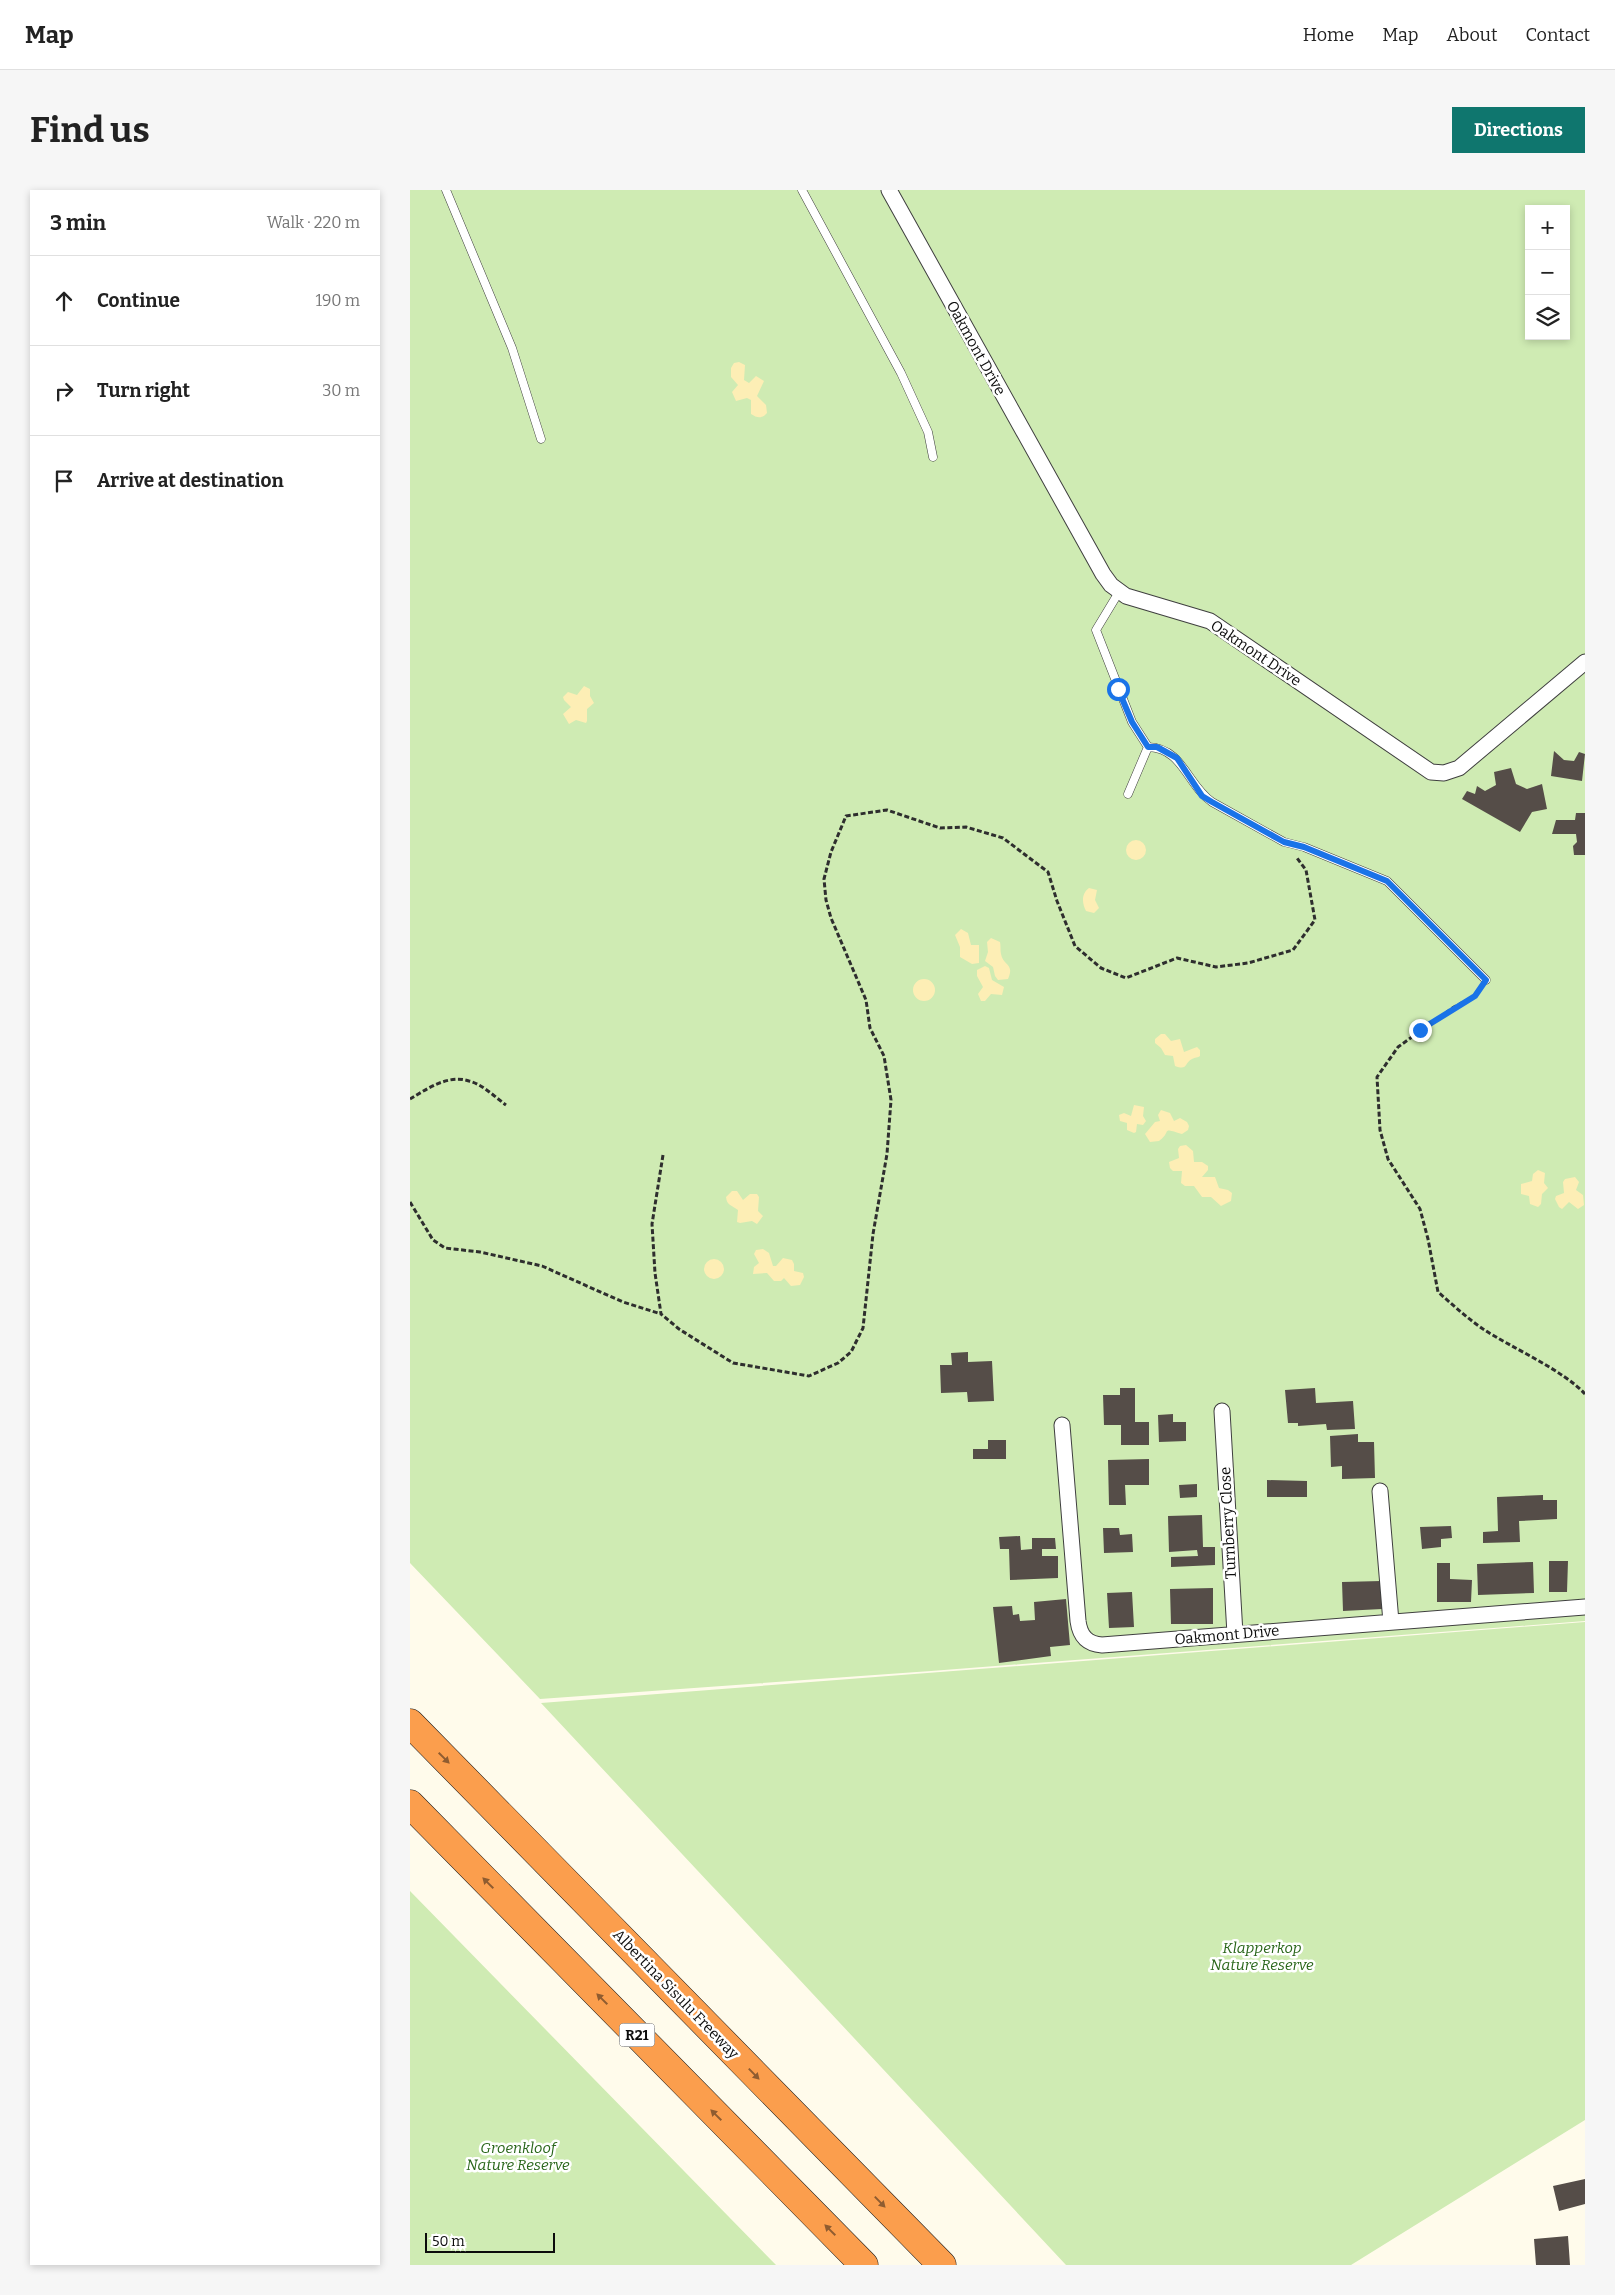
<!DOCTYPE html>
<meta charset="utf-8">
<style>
body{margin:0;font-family:Bitter,serif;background:#f6f6f6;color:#222}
.controls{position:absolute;right:15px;top:15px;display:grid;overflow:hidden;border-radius:0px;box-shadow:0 2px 8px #0003}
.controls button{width:45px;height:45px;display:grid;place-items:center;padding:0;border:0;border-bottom:1px solid #e0e0e0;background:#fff;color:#222;font:25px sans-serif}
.scale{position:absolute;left:15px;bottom:12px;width:130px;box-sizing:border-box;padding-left:5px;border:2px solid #0c0c0c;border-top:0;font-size:14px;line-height:18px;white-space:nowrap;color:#0c0c0c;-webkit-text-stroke:4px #fff;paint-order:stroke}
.stop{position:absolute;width:15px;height:15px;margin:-11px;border:4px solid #1a73e8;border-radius:50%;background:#fff}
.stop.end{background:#1a73e8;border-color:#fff;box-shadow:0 1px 5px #0008}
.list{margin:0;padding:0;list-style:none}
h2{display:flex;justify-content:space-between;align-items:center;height:65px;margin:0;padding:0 20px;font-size:21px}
h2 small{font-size:16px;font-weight:400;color:#767676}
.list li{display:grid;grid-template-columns:32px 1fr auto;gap:15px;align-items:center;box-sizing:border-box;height:90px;padding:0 20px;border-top:1px solid #e0e0e0}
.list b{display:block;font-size:19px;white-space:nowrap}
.list em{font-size:16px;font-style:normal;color:#767676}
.icon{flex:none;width:28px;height:28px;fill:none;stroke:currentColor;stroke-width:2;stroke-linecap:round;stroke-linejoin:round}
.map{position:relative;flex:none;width:1175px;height:2075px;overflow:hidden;border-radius:0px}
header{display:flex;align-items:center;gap:30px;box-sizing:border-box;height:70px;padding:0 25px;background:#fff;border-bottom:1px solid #e0e0e0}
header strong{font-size:24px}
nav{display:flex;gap:28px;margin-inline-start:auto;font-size:18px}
.intro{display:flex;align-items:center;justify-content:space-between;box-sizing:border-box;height:120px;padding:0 30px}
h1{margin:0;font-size:35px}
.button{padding:12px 22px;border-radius:0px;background:#0f766e;color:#fff;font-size:18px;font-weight:700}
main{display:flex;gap:30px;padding:0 30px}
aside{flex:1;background:#fff;border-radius:0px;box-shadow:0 2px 8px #0003}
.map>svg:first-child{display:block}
</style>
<header>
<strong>Map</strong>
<nav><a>Home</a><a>Map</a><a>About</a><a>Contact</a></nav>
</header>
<div class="intro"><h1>Find us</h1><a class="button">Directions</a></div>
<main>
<aside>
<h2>3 min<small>Walk · 220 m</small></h2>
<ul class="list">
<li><svg class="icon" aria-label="ahead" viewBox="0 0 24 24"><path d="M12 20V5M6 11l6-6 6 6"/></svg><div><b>Continue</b></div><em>190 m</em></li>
<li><svg class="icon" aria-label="right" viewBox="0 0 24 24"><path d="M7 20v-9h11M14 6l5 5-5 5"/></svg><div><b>Turn right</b></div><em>30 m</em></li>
<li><svg class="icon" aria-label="arrive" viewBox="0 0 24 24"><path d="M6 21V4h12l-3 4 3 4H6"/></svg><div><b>Arrive at destination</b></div></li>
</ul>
</aside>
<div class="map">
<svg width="1175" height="2075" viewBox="0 0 1175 2075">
<rect width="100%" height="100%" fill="#fffbeb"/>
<path fill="#cfebb3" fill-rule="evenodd" d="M0,0h1175v1431l-654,50 -391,28 -130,-136zM1119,19h37v127h-37z
M1175,1432v498l-234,145h-285l-525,-562z
M0,1701l366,374h-366z"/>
<path fill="#fdeeb5" d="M329,172l6,3 -1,15 5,3 7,-7 8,5 -7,15 9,9 1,8c-5,6 -10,5 -16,1v-14l-4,-2 -11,3 -4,-9 6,-7 -7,-8v-9l3,-5z
M174,496l6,3v7l4,7 -7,6v12l-1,2 -10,-3 -7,4 -6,-10 8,-7 -7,-7 -1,-3 5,-5 9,3z
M716 660a10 10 0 1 1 20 0a10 10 0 1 1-20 0Z
M679,698l8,2 -2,10 4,8 -5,5 -8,-2c-4,-8 -5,-17 3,-23z
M551,739l7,4 3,12h8v18l-7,1 -12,-7v-10l-5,-12z
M581,748l9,4c1,5 0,8 1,12 2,12 14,9 7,25l-10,1 -3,-4 -2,-9 -8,-6 3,-9 -1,-10z
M575,776l4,2 3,12 12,7 -2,8 -11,-1 -6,7h-4l-3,-7 5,-7 -6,-11v-6z
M503 800a11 11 0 1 1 22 0a11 11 0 1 1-22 0Z
M751,844h4l6,7 9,-2 4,13 13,-5 3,3v6c-2,2 -5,1 -8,3 -8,4 -4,12 -17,7l-2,-10 -8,-1 -4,-7 -6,-5v-4z
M724,915l10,2 -1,9 3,5 -3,4 -6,-1 -1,8 -2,1 -7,-3v-7l-7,-2 -1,-6 5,-2 7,3z
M751,920l9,3 4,8 6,-3 7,4 2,4 -1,4 -6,4c-23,-7 -9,-3 -23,7l-9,1 -5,-8 10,-12 5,-1 -2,-6z
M776,955l7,6 1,11h8l6,4v4l-6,7h13l4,11 9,2 4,3 -1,8 -10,5 -10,-9h-9l-8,-11h-9l-4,-3 1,-12h-9l-3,-3 -1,-6 10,-4 -1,-9 2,-3z
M1128,980l7,3 -1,10 4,5 -6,6 -1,10 -3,3 -8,-3 -1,-8 -8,-2v-10l11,-3 1,-7z
M1165,987l4,5 -3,8 7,5 1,10 -6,4 -9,-7 -7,7 -3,-2 -4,-8 1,-3 8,-3 -1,-11 2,-3z
M322,1001h5l6,9 7,-6h7l2,3 -1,14 5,5 -6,8 -5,-3 -12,2 -3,-1 1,-12c-6,-5 -11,-4 -12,-13z
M353,1059l6,4 4,13h3l7,-8 9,2 2,4v7l9,2 1,4 -4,8 -9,1 -7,-8 -3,3h-7l-7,-8 -14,1 1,-7 5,-4 -5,-9 2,-4z
M294 1079a10 10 0 1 1 20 0a10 10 0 1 1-20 0Z"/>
<path fill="#554d48" d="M1144,561l10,9 10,1 5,-9 6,2 -3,27 -31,-5z
M1101,578l5,16 11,5 15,-5 5,25 -15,3 -12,20 -58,-33 5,-8 8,3 2,-8 8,5 11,-6 -2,-13z
M1166,623h9v42h-11l-1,-9 4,-4 -1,-8h-24l4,-14h19z
M558,1162v10l24,-1 2,40 -26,1 -1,-10 -26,1 -1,-28h12l-1,-12z
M710,1198h15v34h14v23h-28v-20h-17l-1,-30h17z
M905,1198l1,15 37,-2 2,28 -28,1 -1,-6 -28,2v-3h-10l-3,-33z
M763,1224v8h13v19l-27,1 -1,-27z
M948,1244v8h16l1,36 -33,1v-13l-11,1 -1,-31z
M578,1250h18v19h-33v-10h15z
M739,1269v26h-24l1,20h-17l-1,-45z
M857,1290l40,1v16h-40z
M787,1294v13l-17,1 -1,-13z
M1133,1305v5h14v19l-38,2 1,21 -37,1v-11l15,-1 -1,-34z
M792,1325l1,32h12v18l-44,2v-10l27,-1 -1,-6 -28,2 -1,-36z
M1041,1336l1,12 -11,1v8l-19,2 -2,-22z
M693,1338h16l1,7 12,-1 1,18 -29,1z
M610,1346l1,14 11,-1v-11h23l1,11h-14v7h16v22l-48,2 -1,-31h-9l-1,-12z
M1139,1371h19l-1,31h-18z
M1123,1372l1,31 -56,2 -1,-31z
M1027,1373h13v16l22,1 -1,22h-34z
M971,1391l1,28 -39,2 -1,-29z
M803,1398v36h-42l-1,-35z
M722,1402l2,35 -25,1 -2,-35z
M656,1409l4,46 -20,2 1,9 -52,7 -6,-56 19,-1 1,9 6,-1 1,7 15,-1 -1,-18z
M1175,1989v25l-26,7 -6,-25z
M1158,2046l2,29h-34l-2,-26z"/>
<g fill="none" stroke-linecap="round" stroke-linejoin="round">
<defs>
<path id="lane" d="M36,0l66,158 29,91
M392,0l99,183 27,59 5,25
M709,402l-23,38 36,92 16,25 -20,47
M738,557c35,1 39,38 64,55l72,40 20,5 83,34 99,99"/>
<path id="street" d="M479,0l214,384 8,11 15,11 84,25 221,151 13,1 15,-5 126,-106
M812,1221l13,223
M652,1235l16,196c2,15 9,23 24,24l483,-38
M970,1301l11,131"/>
<path id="highway" d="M0,1533l532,542
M0,1614l454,461"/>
</defs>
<use href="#lane" stroke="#3f3f3f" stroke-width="9"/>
<use href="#street" stroke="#3f3f3f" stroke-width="17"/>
<use href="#highway" stroke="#1d1d1d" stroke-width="29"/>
<path stroke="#2e2e2e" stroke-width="3" stroke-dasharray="5 2.5" stroke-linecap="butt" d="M1070,799l-5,7 -21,11 -56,40 -21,30 3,53 8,29 32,50 8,30 10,53c15,13 29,26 45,37 29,19 80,41 102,65
M0,909c17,-10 38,-25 59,-18 13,3 26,16 37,24
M253,965l-11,69 3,49 6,41 18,15 54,34 76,13 29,-13 13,-11 12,-24 10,-94 14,-80 4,-54 -7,-44 -14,-28 -4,-28 -35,-82 -5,-18 -2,-21 7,-27 15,-36 41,-6 53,18 26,-1 37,11 45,34 9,29 18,45 26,22 25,10 51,-20 39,9 32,-4 45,-13 22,-30 -9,-50 -9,-12
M0,1012l23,38 12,8 35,4 62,14 81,36 38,12"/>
<use href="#lane" stroke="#fff" stroke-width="8"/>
<use href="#street" stroke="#fff" stroke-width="15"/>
<use href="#highway" stroke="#fb9e4d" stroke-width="28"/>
</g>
<defs><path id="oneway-solid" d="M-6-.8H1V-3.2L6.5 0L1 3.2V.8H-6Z" transform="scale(1.25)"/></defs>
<g fill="#8f5c30">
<use href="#oneway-solid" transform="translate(34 1568) rotate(45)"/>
<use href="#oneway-solid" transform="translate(78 1693) rotate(-135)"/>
<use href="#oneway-solid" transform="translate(192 1809) rotate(-135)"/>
<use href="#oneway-solid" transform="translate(344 1884) rotate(46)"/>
<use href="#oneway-solid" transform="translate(306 1925) rotate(-135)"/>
<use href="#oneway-solid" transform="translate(470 2012) rotate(46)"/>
<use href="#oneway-solid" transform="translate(420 2040) rotate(-135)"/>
</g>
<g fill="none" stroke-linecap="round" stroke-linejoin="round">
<path stroke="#1a73e8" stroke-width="6" d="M708,499l14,33 16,25h9l20,11 25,38 10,6 72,40 20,5 83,34 99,99 -11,16 -55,34"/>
</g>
<g text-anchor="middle" stroke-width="5" stroke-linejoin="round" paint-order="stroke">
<rect fill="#fff" stroke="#555" stroke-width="1" x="209.5" y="1833.5" width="35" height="23" rx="4"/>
<g font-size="14" font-weight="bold" fill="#0c0c0c">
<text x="227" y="1850">R21</text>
</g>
<g font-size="15" fill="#0c0c0c" stroke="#fff">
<text transform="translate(566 158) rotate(61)" y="5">Oakmont Drive</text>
<text transform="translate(846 463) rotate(34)" y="5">Oakmont Drive</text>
<text transform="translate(818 1333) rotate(-93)" y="5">Turnberry Close</text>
<text transform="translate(817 1445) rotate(-5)" y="5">Oakmont Drive</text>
<text transform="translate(266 1804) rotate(46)" y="5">Albertina Sisulu Freeway</text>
</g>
<g font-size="15" font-style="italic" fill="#29661a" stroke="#fff">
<text x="852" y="1763">Klapperkop<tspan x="852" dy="17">Nature Reserve</tspan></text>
<text x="108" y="1963">Groenkloof<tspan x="108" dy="17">Nature Reserve</tspan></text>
</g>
</g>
</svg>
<div class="controls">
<button>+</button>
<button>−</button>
<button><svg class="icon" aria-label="layers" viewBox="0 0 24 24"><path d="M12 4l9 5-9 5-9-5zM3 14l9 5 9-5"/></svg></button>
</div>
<div class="scale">50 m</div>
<div class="stop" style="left:708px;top:499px"></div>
<div class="stop end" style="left:1010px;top:840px"></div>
</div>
</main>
